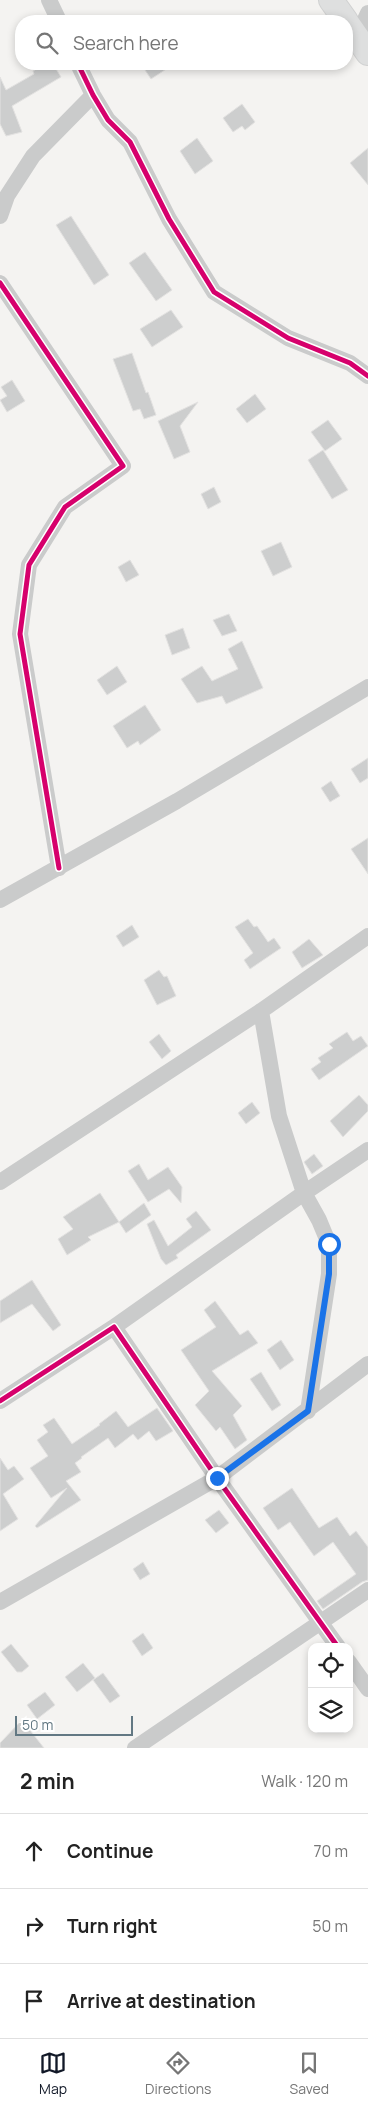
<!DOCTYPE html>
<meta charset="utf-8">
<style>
body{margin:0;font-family:Manrope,sans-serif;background:#f2f2f2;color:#222}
.controls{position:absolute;right:15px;bottom:15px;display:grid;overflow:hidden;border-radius:10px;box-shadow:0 2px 8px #0003}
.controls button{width:45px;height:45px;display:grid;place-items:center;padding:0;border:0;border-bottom:1px solid #e0e0e0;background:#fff;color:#222;font:25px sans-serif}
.scale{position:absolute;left:15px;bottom:12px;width:118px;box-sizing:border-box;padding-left:5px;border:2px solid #627883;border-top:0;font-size:14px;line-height:18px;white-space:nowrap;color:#627883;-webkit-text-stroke:4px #fff;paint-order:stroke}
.stop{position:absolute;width:15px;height:15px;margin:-11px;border:4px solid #1a73e8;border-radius:50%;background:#fff}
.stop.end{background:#1a73e8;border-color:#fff;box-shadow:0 1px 5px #0008}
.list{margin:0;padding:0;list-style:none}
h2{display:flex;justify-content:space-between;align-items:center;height:65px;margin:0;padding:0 20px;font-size:21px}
h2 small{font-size:16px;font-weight:400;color:#767676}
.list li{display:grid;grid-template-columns:32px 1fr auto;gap:15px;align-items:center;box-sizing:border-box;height:75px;padding:0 20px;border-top:1px solid #e0e0e0}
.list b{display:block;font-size:19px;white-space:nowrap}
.list em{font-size:16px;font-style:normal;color:#767676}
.icon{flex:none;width:28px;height:28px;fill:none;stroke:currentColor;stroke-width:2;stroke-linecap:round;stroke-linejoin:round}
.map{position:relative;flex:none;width:368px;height:1748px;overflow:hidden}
.search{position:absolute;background:#fff;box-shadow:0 2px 8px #0003;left:15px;right:15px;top:15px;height:55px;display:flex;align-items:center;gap:12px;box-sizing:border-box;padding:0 18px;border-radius:20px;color:#767676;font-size:19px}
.sheet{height:290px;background:#fff}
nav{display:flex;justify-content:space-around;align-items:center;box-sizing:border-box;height:70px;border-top:1px solid #e0e0e0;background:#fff;font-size:14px;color:#767676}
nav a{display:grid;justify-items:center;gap:2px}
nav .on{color:#111827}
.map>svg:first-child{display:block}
</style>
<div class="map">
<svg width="368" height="1748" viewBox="0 0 368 1748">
<rect width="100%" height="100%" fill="#f4f3f1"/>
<path fill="#cdcece" stroke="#e3e2e1" d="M45,64h8l8,13 -49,29 10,26 -16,4 -6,-12v-47l6,13 28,-16 -1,-3z
M141,64h33l-23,15z
M242,104l13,18 -10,8 -3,-4 -9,6 -10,-14z
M197,138l16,23 -18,13 -15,-23z
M368,148v37l-18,-22z
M71,216l38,59 -15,10 -38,-60z
M145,252l27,38 -16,11 -27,-38z
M171,310l12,17 -31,20 -12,-18z
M132,353l14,40 2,-1 8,23 -12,4 -4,-10 -7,2 -20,-52z
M12,380l13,21 -18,11 -7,-12 7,-4 -6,-9z
M255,394l11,15 -19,14 -11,-14z
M198,402l-18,24 10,26 -16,7 -16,-38z
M328,420l14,19 -17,12 -14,-19z
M323,450l25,40 -16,9 -24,-39z
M214,487l7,15 -13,7 -7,-15z
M281,542l11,25 -19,9 -12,-25z
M130,560l9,15 -13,7 -8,-15z
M229,614l8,17 -15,5 -9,-16z
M183,628l7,20 -18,7 -7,-20z
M242,641l21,47 -37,16 -4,-8 -25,7 -16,-24 21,-13 10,15 26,-12 -10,-20z
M117,666l10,16 -20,13 -10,-15z
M145,705l16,25 -21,15 -2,-4 -11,7 -14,-22z
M368,758v20l-8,5 -9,-14z
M331,781l9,15 -10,6 -9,-14z
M368,838v36l-17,-25z
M248,919l6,8 3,-1 11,16 6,-4 7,10 -31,21 -6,-9 9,-7 -18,-26z
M132,925l7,12 -16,10 -7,-11z
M309,939l14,16 -21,13 -10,-16z
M159,970l5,7 3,-1 9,20 -19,9 -13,-25z
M347,1032l6,9 8,-5 7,10 -49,34 -8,-11 10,-7 -3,-4 15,-10 -4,-4z
M159,1034l12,17 -9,8 -13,-17z
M359,1095l9,10v6l-25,26 -13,-16z
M252,1102l8,11 -14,11 -8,-11z
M314,1154l9,12 -11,8 -8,-12z
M139,1164l9,16 20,-13 14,20 -1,16 -12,-14 -21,13 -20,-31z
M100,1193l19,29 -31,15 3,3 -24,15 -9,-16 15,-10 -10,-12z
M144,1203l7,12 -25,18 -7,-11z
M196,1211l15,19 -35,25 2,3 -12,7 -5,-6 -14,-35 7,-4 14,26 24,-19 -6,-8z
M32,1280l29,45 -8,6 -21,-27 -32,19v-22z
M215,1301l25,34 8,-5 10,13 -46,28 30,35 -9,9 14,25 -12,9 -15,-22 -4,4 -21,-26 14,-14 -28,-41 35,-23 -12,-17z
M281,1340l13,20 -14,10 -13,-20z
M261,1372l20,33 -9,6 -22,-32z
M157,1408l16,23 -17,10 -7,-10 -11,9 -5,-6 -18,14 -7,-10 -27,19 1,1 -7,5 6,9 -15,9 15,19 -44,28 -2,-2 32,-38 -16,10 -21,-30 18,-12 -11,-16 11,-8 -5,-7 11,-7 18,26 28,-19 -1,-1 17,-13 12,16z
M0,1458l8,12 6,-4 10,13 -21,15 15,25 -18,12z
M292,1488l27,40 18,-11 13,19 6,-5 12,16v33l-6,2 -39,27 -6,-8 39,-27 -23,-32 -19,14 -24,-34 -12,8 -15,-22z
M219,1510l10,13 -13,10 -11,-13z
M143,1562l7,12 -10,6 -7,-11z
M143,1633l10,15 -11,8 -10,-15z
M11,1644l18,22 -7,6h-5l-16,-20z
M83,1663l12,15 -18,14 -12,-15z
M103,1673l17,23 -10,7 -17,-23z
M45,1692l10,13 -18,14 -10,-14z
M22,1720l22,28h-44v-5z"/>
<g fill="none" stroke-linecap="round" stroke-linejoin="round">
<defs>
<path id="secondary" d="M331,0l15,21
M347,23l21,30"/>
</defs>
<use href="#secondary" stroke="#d0d1d1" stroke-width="26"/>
<path stroke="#cacbcb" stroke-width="16" d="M49,0l10,21
M357,37l11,-24
M78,64l15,31 15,25 22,22 39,77 45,73 74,46 62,25 18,13
M0,216l7,-20 26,-40 60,-61
M0,283l123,183 -58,41 -36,58 -9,69 39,234
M0,900l177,-99 191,-114
M261,1011l18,105 25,77 15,27 10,24v30l-21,137
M0,1182l261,-171 107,-75
M114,1327l190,-134 64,-43
M0,1401l114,-74 103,151 121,169
M0,1602l217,-124 151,-114
M349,1662l19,27
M135,1748l233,-158"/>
<use href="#secondary" stroke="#dedfdf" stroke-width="24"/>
<defs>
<path id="cycleway" d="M78,64l15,31 15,25 22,22 39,77 45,73 74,46 62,25 18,13
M0,283l123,183 -58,41 -36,58 -9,69 39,234
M0,1401l114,-74 103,151 121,169"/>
</defs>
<use href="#cycleway" stroke="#fff" stroke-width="8"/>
<use href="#cycleway" stroke="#d6006c" stroke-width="5"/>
</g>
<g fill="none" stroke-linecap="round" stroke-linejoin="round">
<path stroke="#1a73e8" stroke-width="6" d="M217,1478l91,-67 21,-137v-30"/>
</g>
</svg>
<div class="controls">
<button><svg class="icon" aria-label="locate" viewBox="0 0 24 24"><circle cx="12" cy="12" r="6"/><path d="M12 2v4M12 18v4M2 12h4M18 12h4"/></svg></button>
<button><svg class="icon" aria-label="layers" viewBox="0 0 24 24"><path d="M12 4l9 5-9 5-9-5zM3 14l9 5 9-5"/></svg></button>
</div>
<div class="scale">50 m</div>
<div class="stop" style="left:329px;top:1244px"></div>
<div class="stop end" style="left:217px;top:1478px"></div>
<div class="search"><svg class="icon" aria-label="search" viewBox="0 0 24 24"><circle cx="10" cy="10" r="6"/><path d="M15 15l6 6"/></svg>Search here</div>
</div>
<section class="sheet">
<h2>2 min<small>Walk · 120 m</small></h2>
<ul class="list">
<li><svg class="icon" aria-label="ahead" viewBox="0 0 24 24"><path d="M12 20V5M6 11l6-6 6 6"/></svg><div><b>Continue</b></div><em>70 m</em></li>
<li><svg class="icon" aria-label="right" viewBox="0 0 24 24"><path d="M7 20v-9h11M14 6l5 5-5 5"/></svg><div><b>Turn right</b></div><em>50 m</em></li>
<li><svg class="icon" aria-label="arrive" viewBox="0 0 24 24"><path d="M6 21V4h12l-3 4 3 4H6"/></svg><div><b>Arrive at destination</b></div></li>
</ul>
</section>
<nav>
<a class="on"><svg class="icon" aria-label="map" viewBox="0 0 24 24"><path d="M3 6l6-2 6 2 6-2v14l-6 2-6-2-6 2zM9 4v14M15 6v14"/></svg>Map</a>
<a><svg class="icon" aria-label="directions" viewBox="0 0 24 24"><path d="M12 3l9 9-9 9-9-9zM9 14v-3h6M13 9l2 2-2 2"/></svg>Directions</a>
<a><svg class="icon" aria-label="saved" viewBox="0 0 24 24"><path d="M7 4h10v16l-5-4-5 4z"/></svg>Saved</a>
</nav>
